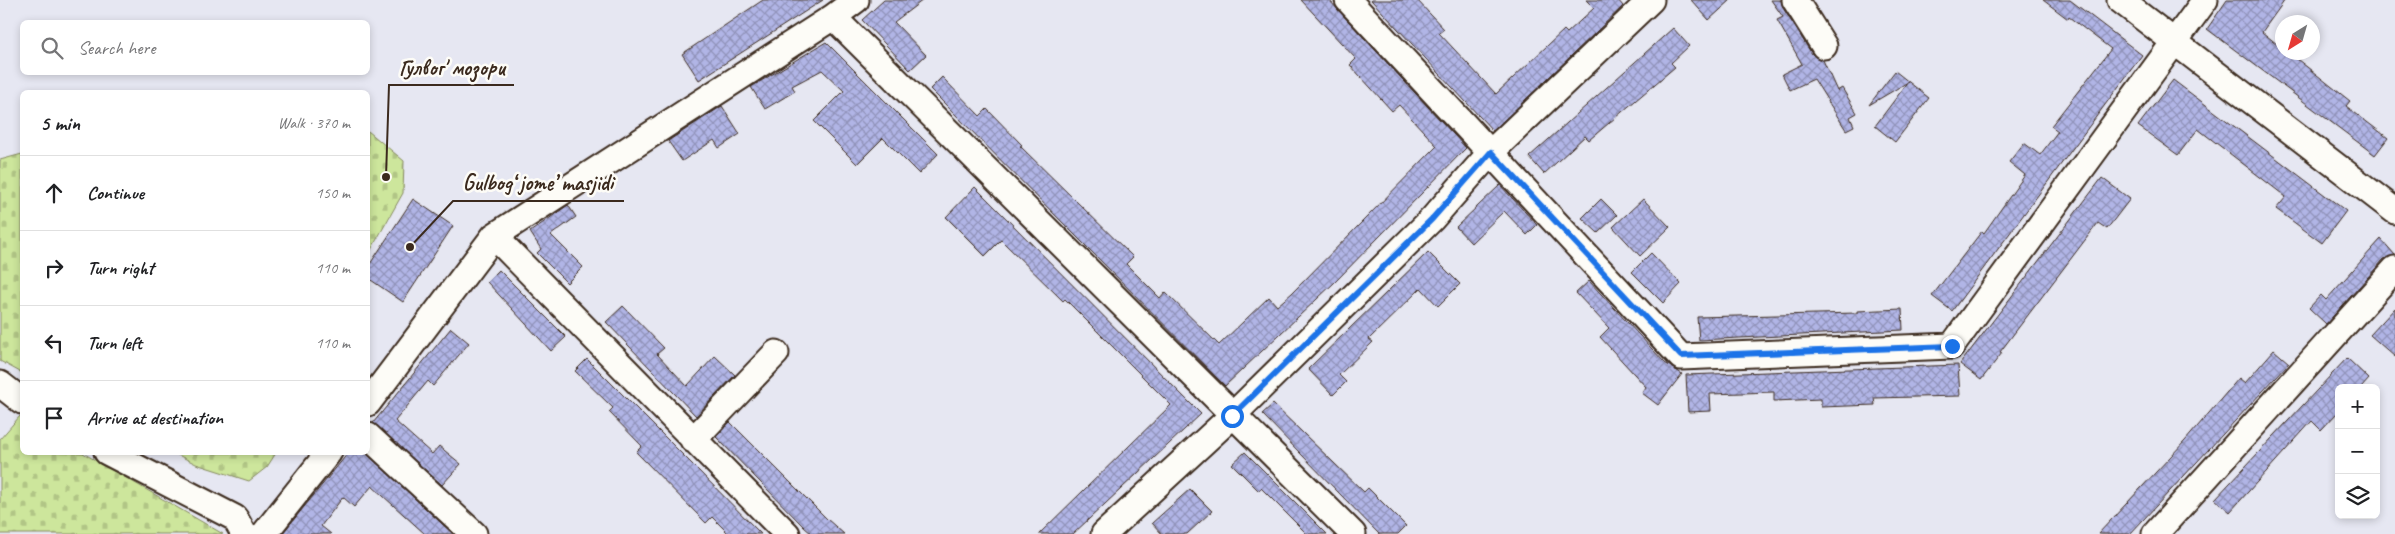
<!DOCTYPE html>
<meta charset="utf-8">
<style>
body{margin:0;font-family:Caveat,sans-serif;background:#f2f2f2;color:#202124}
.controls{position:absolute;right:15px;bottom:15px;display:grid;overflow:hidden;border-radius:8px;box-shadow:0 2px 8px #0003}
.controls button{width:45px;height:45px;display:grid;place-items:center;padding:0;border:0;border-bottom:1px solid #e0e0e0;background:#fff;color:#202124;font:25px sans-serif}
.compass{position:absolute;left:2275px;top:15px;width:45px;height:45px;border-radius:50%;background:#fff;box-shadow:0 2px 8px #0003;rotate:217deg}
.stop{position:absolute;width:15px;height:15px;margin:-11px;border:4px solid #1a73e8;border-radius:50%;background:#fff}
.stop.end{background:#1a73e8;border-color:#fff;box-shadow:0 1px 5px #0008}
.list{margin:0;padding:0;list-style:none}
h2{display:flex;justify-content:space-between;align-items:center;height:65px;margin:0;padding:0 20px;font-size:21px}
h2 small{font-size:16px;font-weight:400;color:#757577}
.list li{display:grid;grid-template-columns:32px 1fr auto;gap:15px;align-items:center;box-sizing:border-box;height:75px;padding:0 20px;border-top:1px solid #e0e0e0}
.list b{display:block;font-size:19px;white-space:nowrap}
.list em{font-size:16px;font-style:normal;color:#757577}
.icon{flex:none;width:28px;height:28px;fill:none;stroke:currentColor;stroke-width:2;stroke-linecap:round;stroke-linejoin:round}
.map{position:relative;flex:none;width:2395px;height:534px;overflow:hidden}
.search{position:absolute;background:#fff;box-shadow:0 2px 8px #0003;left:20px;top:20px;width:350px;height:55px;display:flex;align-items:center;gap:12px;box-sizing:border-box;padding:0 18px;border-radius:8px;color:#757577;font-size:19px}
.panel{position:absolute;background:#fff;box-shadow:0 2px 8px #0003;left:20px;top:90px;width:350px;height:365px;border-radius:8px}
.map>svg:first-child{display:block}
</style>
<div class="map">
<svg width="2395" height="534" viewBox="0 0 2395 534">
<defs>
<pattern id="cemetery-stones" width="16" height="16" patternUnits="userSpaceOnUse" patternTransform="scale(1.25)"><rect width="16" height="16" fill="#cde69c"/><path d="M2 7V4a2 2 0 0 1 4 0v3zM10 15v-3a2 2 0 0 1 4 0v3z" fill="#b1c586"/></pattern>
<pattern id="building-cross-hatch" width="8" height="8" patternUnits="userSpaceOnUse" patternTransform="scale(1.25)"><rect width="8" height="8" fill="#b1b5e6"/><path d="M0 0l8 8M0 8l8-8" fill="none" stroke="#9193ba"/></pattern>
</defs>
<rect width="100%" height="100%" fill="#e6e7f2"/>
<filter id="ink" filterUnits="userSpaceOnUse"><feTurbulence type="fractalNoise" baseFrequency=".02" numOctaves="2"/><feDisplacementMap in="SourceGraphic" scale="10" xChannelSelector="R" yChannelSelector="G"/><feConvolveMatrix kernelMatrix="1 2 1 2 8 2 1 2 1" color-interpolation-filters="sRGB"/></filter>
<g filter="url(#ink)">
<path fill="url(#cemetery-stones)" stroke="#84885d" d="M368,131l36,30 -1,32 -35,62z
M22,154v219l-22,-12v-201z
M20,416l2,2v34l61,1 140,81h-223v-95z
M174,453h102l-9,14 -18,14 -53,-17z"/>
<path fill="url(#building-cross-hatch)" stroke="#3b2a1e" d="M763,0h60l-124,80 -17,-26z
M884,0h39l-29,22 32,33 -16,15 -48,-50z
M1301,0h28l137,148 -131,134 -110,104 -295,-297 12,-12 38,39 7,-7 35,36 -2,1 113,111 -7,7 34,34 5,-6 54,53 50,-48 8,9 15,-13 145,-147 -38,-41 -7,6 -42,-46 6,-6z
M1371,0h46l27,29 -5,4 57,61 68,-64 3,3 27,-25 -8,-8h32l5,6 -130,125z
M1691,0h40l-22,20z
M1771,0h10l2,8 29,46 11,6 14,31 5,-3 15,25 -7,4 4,9 -8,4 -32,-51 -24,11 -8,-16 20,-10 -25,-44 6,-3z
M2043,0h27l72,55 -190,256 -20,-15 50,-65 2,2 41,-58 -16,-13 15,-19 16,12 18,-24 -7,-5 60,-77 -42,-32 -1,2z
M2227,0h58l-23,32 20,16v4h6l62,49 -4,5 42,32 -13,17 -168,-126z
M1673,28l16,18 -18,17 4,4 -86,73 -4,-4 -41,38 -15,-17z
M826,42l112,112 -19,20 -36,-36 -26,26 -43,-43 30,-30 -22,-21 -30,16 3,5 -30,18 -14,-22z
M1895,71l34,27 -34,44 -20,-16 33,-44 -39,23z
M2173,80l173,131 -24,32 -46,-34 10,-12 -88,-68 -20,26 -40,-29z
M722,106l18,28 -21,14 -5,-8 -32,21 -14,-20z
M2102,178l28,21 -23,30 -9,-6 -98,129 2,1 -21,27 -21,-16z
M1500,185l37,40 -10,10 -23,-24 -33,32 -15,-16z
M975,187l226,227 -128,120h-34l132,-129 -106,-106 -2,2 -62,-61 -16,16 -39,-39z
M413,199l40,27 -50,76 -35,-24v-11z
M1601,199l16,16 -19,18 -16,-15z
M1643,199l27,28 -30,29 -27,-29z
M568,205l8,12 -25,18 32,32 -16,16 -30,-30 4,-4 -11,-17z
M2381,239l14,16 -11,4 -58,65 -17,-16 12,-13 5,5z
M1428,252l32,32 -22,22 -17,-18 -52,51 4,3 -34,33 7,7 -13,13 -25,-26z
M1651,253l30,31 -18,19 -31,-31z
M499,270l67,67 -15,14 -64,-69z
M1589,281l76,82 17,11 -24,31 -16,-12 4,-6 -46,-50 9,-9 -33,-35z
M623,306l41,42 -7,6 30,32 28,-30 20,19 -39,41 -90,-94z
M2395,308v49l-25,-22z
M1902,309l1,21 -204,10 -2,-23 160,-4v-2z
M451,328l18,15 -36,43 -5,-5 -33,40 37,33 7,-8 22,18 -19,21 -69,-62z
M2274,350l15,13 -159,171h-32l87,-93 54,-63 6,5z
M2347,358l22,21 -8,9h-22v23l-18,19 -9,-9 -82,91 -15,-13z
M587,359l107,107 67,68h-32l-17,-17 -6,6 -70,-71 6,-6 -33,-34 4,-4 -38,-37z
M1958,365l2,31 -86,2 1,7 -54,2v-8l-47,2v-9l-64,2 1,17 -23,1 -2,-37z
M1273,404l91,88 4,-4 38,38 -8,8h-19l-117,-120z
M730,422l97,97 17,15h-32l-8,-7 -88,-90z
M349,452h16l88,82h-28l-53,-48 -18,21 -11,-10 -22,29 10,8h-49z
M1245,452l82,82h-20l-46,-46 -2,3 -27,-27z
M1190,489l22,22 -25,23h-25l-10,-11z"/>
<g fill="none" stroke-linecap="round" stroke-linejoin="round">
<defs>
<path id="minor" d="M1348,0l333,357 271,-11 253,-346
M1795,0l29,46
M2120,0l275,211
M833,17l520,517
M494,236l293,298
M0,384l22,17
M368,403l126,-167 339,-219 23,-17
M368,436l106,98
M693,440l83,-87
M107,452l128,66 9,16
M264,534l65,-82
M1104,534l128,-118 200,-197 59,-67 160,-152
M2155,534l240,-265"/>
</defs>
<use href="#minor" stroke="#3b2a1e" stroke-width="29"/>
<use href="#minor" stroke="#fdfcf7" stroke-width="25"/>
</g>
</g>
<g fill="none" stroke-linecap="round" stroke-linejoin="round" filter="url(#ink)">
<path stroke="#1a73e8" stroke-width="6" d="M1232,416l200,-197 59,-67 190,204 271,-10"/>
</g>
<path fill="none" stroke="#3b2a1e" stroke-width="2" d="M386 177L389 85H514M410 247L453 201H624"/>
<g fill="#3b2a1e" stroke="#fdfcf7" stroke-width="2">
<circle cx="386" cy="177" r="5"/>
<circle cx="410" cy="247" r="5"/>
</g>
<g font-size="22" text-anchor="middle" font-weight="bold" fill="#3b2a1e" stroke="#fdfcf7" stroke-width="5" stroke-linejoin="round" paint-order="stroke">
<text x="452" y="75">Гулвог' мозори</text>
<text x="538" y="190">Gulbog‘ jome’ masjidi</text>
</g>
</svg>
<div class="controls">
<button>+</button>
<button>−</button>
<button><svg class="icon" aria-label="layers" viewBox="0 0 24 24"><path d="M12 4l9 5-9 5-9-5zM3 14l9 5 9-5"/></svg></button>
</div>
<svg class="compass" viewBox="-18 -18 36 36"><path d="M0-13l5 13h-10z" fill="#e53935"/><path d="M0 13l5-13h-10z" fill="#757577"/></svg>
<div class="stop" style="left:1232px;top:416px"></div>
<div class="stop end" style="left:1952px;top:346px"></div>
<div class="search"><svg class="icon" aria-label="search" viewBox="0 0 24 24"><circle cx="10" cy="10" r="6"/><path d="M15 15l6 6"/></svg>Search here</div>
<section class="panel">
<h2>5 min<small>Walk · 370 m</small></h2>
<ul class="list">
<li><svg class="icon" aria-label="ahead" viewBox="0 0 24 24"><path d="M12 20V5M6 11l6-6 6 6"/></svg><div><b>Continue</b></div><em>150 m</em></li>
<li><svg class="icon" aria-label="right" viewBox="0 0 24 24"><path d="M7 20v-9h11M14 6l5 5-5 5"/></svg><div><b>Turn right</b></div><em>110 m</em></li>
<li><svg class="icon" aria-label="left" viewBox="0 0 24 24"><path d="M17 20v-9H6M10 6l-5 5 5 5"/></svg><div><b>Turn left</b></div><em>110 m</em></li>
<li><svg class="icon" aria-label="arrive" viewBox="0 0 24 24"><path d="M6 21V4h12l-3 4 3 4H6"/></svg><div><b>Arrive at destination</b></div></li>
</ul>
</section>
</div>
